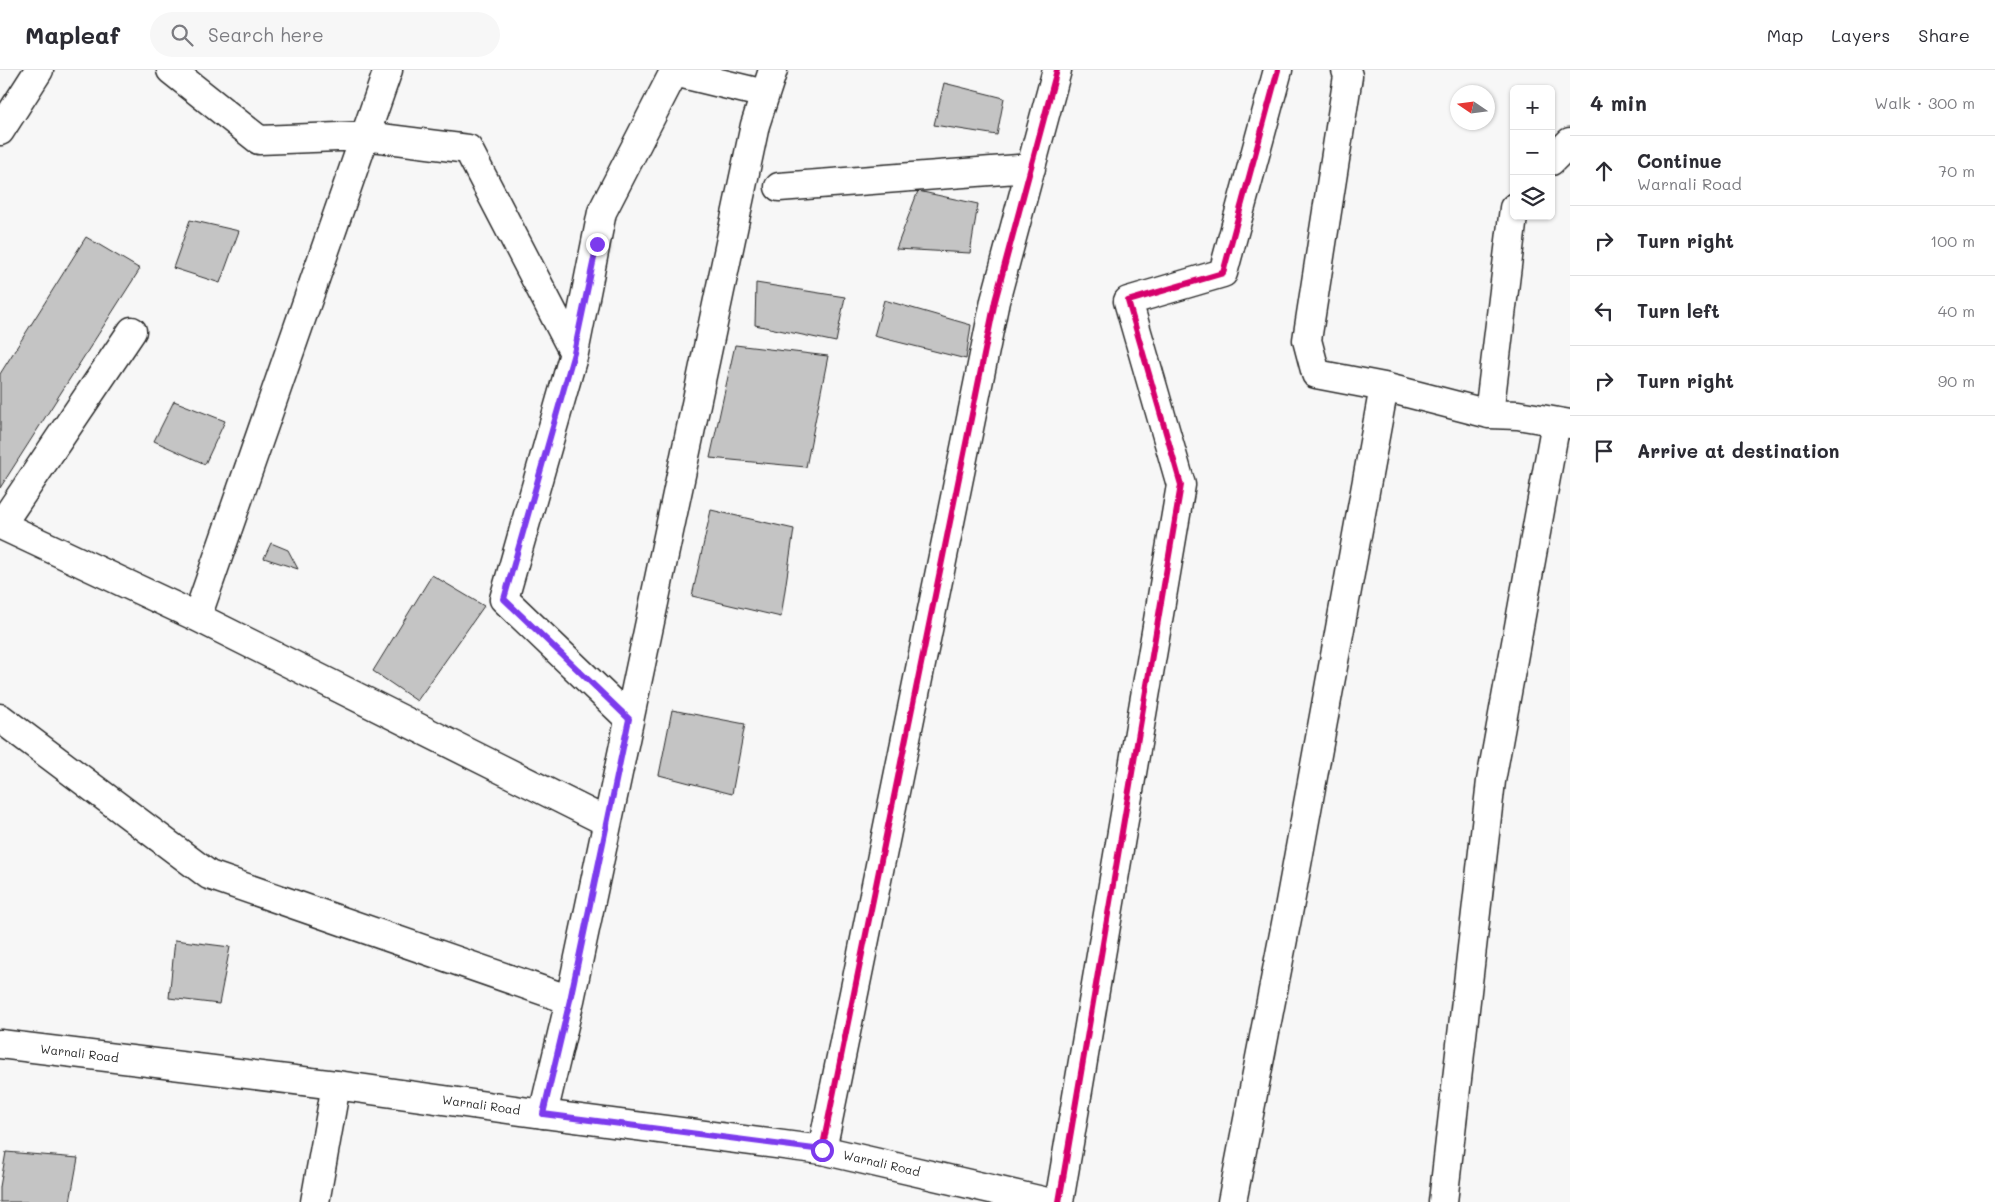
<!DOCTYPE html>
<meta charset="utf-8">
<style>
body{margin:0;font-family:Mali,sans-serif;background:#f7f7f7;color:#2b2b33}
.controls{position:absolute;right:15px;top:15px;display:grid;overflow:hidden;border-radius:8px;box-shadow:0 1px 4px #0004}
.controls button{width:45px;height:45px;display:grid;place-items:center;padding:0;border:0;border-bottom:1px solid #e1e1e2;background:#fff;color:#2b2b33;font:25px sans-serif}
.compass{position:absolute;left:1450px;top:15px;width:45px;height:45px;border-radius:50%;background:#fff;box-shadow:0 1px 4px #0004;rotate:283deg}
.stop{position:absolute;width:15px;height:15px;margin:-11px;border:4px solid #7c3aed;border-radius:50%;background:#fff}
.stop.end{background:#7c3aed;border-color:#fff;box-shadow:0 1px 5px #0008}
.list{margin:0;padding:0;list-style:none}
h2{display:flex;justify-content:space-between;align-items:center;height:65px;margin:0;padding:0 20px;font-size:21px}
h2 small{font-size:16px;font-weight:400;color:#7c7c81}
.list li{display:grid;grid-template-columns:32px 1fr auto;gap:15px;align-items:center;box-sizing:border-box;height:70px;padding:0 20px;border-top:1px solid #e1e1e2}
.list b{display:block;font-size:19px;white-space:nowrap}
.list p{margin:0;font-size:16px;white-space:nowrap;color:#7c7c81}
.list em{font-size:16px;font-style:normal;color:#7c7c81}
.icon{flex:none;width:28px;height:28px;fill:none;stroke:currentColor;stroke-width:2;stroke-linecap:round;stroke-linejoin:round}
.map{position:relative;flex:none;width:1570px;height:1132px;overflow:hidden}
header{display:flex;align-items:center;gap:30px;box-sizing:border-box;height:70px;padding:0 25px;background:#fff;border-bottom:1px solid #e1e1e2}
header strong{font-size:24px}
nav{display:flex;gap:28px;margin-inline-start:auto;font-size:18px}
.search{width:350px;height:45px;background:#f7f7f7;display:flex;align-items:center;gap:12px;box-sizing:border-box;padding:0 18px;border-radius:28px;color:#7c7c81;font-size:19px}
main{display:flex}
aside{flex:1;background:#fff}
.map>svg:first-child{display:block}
</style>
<header>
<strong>Mapleaf</strong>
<div class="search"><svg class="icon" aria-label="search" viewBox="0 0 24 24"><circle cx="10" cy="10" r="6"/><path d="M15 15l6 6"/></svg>Search here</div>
<nav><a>Map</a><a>Layers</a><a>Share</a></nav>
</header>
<main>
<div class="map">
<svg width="1570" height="1132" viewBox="0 0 1570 1132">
<rect width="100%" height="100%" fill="#f7f7f7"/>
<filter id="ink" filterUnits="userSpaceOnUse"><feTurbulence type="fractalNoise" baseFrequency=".02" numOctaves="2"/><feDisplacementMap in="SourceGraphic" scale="10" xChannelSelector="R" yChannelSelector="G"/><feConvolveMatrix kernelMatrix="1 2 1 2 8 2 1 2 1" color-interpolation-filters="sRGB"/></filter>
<g filter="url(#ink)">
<path fill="#c4c4c4" stroke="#2b2b2b" d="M944,13l60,15 -7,37 -63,-10z
M918,121l60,13 -8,49 -74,-4z
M190,150l49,11 -19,52 -47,-15z
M86,167l54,32 -140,219v-114z
M756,213l89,14 -9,45 -81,-17z
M884,230l87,25 -5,34 -92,-23z
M735,275l93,11 -22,111 -96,-9z
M174,331l51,20 -20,43 -51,-23z
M711,440l83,19 -13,88 -89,-21z
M271,473l17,7 10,19 -34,-11z
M432,505l52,31 -67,95 -44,-30z
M672,640l73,14 -13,70 -73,-19z
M175,870l55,7 -11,57 -50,-6z
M6,1082l72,6 -8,44h-70v-15z"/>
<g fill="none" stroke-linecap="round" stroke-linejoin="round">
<defs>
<path id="minor" d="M171,0l88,70 106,-4 103,13 106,204 -70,246 125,120
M388,0l-191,547 410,205
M675,0l-1,2 91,22
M1346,0l2,6 -41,264 9,34 68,13
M0,61l39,-61
M1551,91l19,-19
M779,117l252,-19
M132,261l-131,194 196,92
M574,283l28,-141 72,-140
M1489,344l25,-206
M0,648l209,157 361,125
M543,1044l27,-114 185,-875 18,-55
M822,1080l173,-849 62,-231
M315,1132l21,-117
M1059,1132l122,-717 -53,-184 95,-28 55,-203
M1232,1132l57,-294 95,-521 105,27 29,1 52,9
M1443,1132l48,-421 65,-359"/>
<g id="major">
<path id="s1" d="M0,974l336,41 207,29 279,36 225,52"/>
</g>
</defs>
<use href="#minor" stroke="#2b2b2b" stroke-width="31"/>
<use href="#major" stroke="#2b2b2b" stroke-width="31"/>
<use href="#minor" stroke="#fff" stroke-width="28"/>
<use href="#major" stroke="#fff" stroke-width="28"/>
<defs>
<path id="cycleway" d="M822,1080l173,-849 62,-231
M1059,1132l122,-717 -53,-184 95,-28 55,-203"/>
</defs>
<use href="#cycleway" stroke="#fff" stroke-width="9"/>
<use href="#cycleway" stroke="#d6006c" stroke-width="6"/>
</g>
</g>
<g fill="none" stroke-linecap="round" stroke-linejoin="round" filter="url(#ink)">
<path stroke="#7c3aed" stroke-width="6" d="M597,174l-23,109 -70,246 125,120 -59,281 -27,114 279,36"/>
</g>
<g text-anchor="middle" stroke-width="4" stroke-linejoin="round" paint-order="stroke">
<g font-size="12" fill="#2b2b2b" stroke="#fff">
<text dy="4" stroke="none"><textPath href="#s1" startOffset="80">Warnali Road</textPath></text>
<text dy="4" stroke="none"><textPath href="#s1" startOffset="485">Warnali Road</textPath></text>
<text dy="4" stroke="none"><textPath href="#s1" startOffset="890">Warnali Road</textPath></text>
</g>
</g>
</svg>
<div class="controls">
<button>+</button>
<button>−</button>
<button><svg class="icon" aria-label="layers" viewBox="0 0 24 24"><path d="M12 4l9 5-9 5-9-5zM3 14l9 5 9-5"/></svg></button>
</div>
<svg class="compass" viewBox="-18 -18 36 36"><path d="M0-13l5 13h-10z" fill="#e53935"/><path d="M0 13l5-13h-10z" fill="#7c7c81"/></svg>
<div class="stop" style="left:822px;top:1080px"></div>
<div class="stop end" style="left:597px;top:174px"></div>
</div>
<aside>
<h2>4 min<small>Walk · 300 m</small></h2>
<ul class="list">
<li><svg class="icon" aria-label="ahead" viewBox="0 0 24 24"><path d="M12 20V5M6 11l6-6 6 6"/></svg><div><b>Continue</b><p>Warnali Road</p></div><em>70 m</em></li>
<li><svg class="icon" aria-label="right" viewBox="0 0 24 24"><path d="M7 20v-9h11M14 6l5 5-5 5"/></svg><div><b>Turn right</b></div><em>100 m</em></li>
<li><svg class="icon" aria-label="left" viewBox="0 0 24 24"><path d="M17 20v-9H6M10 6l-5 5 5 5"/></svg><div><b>Turn left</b></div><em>40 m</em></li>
<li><svg class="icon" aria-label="right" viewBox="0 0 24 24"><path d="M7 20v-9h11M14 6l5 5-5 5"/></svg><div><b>Turn right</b></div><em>90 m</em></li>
<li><svg class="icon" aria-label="arrive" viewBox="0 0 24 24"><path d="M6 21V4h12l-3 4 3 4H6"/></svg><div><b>Arrive at destination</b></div></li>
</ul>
</aside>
</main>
